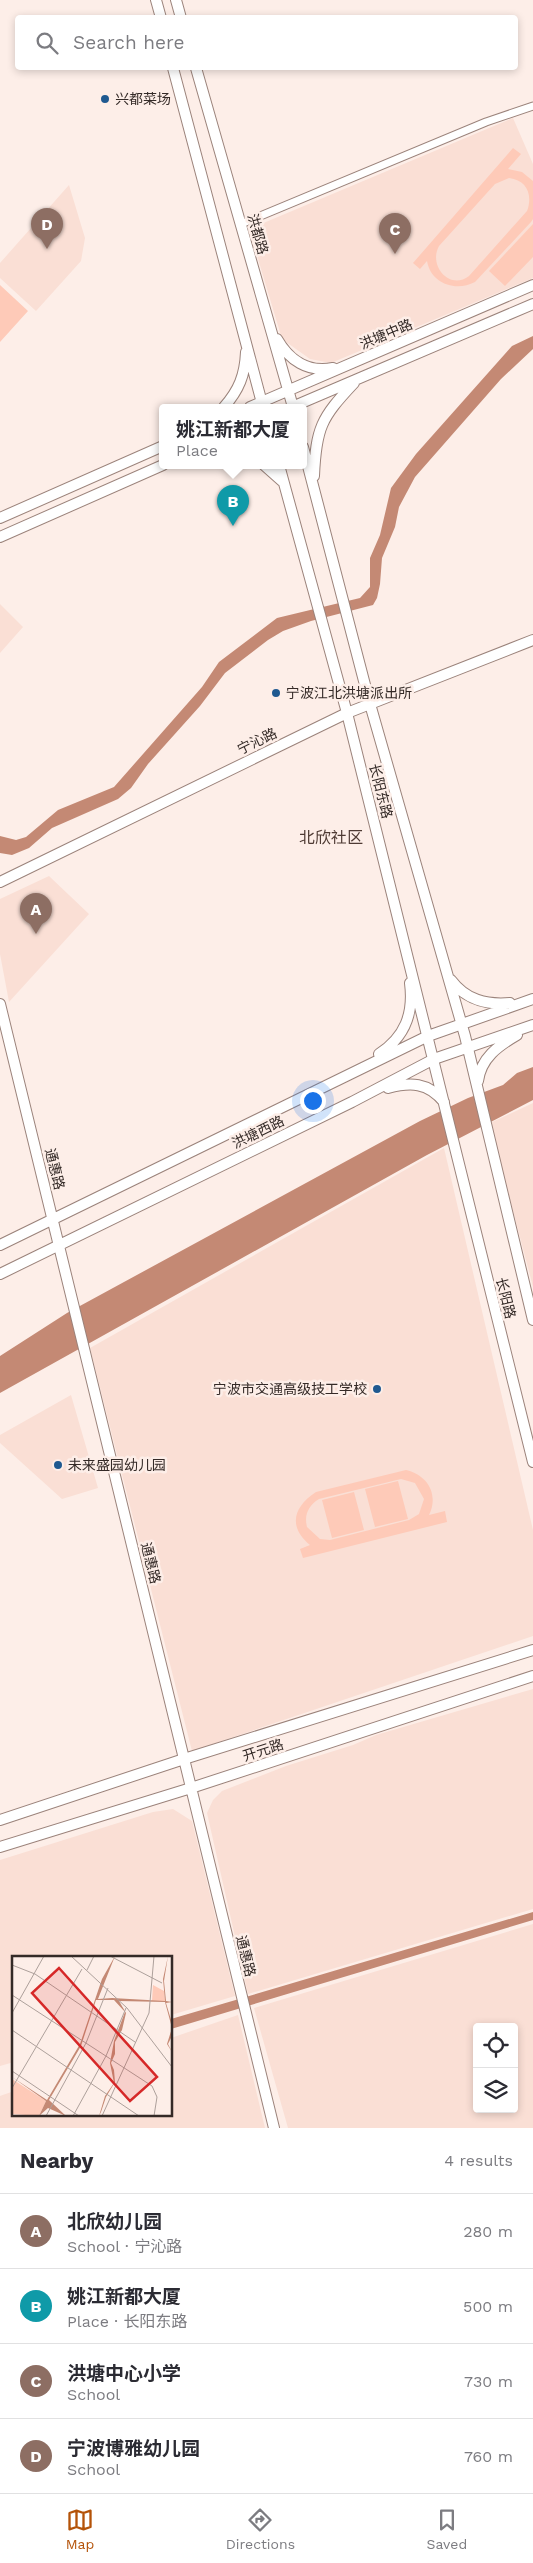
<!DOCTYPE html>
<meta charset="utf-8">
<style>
body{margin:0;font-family:"Work Sans","Noto Sans SC",sans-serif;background:#f2f2f3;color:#2b2b33}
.controls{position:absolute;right:15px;bottom:15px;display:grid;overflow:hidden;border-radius:5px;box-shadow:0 2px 8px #0003}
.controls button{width:45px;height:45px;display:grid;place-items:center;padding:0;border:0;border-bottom:1px solid #e1e1e2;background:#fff;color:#2b2b33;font:25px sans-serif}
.you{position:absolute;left:312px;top:1100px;width:18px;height:18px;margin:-12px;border:4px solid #fff;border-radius:50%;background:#1a73e8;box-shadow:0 0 0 8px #1a73e833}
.badge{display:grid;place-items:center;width:32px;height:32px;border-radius:50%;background:#b45309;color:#fff;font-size:16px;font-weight:700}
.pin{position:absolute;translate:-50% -41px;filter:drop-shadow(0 1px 2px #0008)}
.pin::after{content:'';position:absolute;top:26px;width:18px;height:15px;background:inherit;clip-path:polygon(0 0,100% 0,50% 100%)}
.popup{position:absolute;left:159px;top:404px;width:148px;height:65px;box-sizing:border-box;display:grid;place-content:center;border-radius:5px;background:#fff;filter:drop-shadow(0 1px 4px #0005);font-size:16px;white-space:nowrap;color:#7c7c81}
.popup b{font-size:19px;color:#2b2b33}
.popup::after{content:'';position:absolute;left:50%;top:100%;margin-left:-10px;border:10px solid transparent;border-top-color:#fff}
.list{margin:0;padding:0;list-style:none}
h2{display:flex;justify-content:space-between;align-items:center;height:65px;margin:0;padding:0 20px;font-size:21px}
h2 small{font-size:16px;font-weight:400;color:#7c7c81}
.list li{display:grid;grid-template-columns:32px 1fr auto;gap:15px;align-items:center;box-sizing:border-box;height:75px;padding:0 20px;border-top:1px solid #e1e1e2}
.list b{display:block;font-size:19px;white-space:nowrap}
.list p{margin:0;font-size:16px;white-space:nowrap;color:#7c7c81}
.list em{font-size:16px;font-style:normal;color:#7c7c81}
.icon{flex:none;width:28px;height:28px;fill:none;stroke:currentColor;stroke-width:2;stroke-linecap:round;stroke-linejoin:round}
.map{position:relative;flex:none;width:533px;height:2128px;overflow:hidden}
.search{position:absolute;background:#fff;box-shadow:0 2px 8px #0003;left:15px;right:15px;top:15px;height:55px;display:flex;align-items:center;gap:12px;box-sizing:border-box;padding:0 18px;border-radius:5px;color:#7c7c81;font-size:19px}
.sheet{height:365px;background:#fff}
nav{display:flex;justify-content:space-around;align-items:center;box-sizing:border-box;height:70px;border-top:1px solid #e1e1e2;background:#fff;font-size:14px;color:#7c7c81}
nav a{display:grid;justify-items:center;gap:2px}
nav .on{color:#b45309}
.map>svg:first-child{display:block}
</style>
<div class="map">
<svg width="533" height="2128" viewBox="0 0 533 2128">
<rect width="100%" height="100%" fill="#fdeee8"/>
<path fill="#fadfd5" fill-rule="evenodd" d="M513,118l20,46v114l-202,85 -21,-4 -28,-20 -33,-110z
M69,185l16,53 -4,23 -45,50 -36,-33v-15z
M0,604l23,23 -23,26z
M49,876l40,38 -80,88 -9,-48v-55z
M533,1103v184l-43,-164z
M444,1148l89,382v106l-341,115 -102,-403z
M71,1395l27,93 -36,11 -62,-56v-8z
M533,1689v220l-285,85 -41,-181 6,-13 9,-9 64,-25 67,-21 23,-10z
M173,1809l19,12 43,175 -64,19v-58h-157v105l-14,4v-206l153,-48z
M533,1924v204h-245l-34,-120zM477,2027h37v82h-37z
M238,2015l27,113h-265v-32l14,-5v23h157v-76z"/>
<path fill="#fecab8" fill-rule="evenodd" d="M513,148l8,6 -13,15 14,3 11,9v38l-2,3 -56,60c-19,10 -44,2 -48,-21l-7,8 -7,-6zM509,178c18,2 24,17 18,33l-58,65c-19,15 -41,-10 -30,-30l56,-62z
M533,224v33l-28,29 -16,-15z
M0,285l28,26 -28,31z
M406,1470c22,5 33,25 23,45l16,-4 2,11 -144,36 -3,-9 10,-4c-22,-18 -17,-38 6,-53zM401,1479l14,4 9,16 -5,15 -10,6 -79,20 -10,-1 -13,-12c-3,-12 1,-21 12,-28z
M398,1481l10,38 -33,8 -10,-38z
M354,1492l10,38 -32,8 -10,-38z"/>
<path fill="#c48974" d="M533,336v13l-32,30 -86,98 -16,30 -4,20 -13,31 -2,26 -3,14 -4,7 -62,16 -28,10 -15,9 -43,33 -25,33 -52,58 -17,24 -13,11 -66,29 -23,20 -17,7 -12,-2v-17l16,4 10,-3 32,-27 56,-23 88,-100 17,-25 58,-44 83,-20 10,-11v-29l10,-23 11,-47 25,-34 96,-108z
M533,1067v33l-106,55 -427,238v-37l67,-43 353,-192 48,-23 35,-13 14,-12z
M533,1912v8l-362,109v-10z"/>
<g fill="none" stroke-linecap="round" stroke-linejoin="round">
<defs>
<path id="street" d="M241,224l245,-102 47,-16"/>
<path id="secondary" d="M156,0l5,18
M176,0l5,18
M173,68l90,339
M196,68l97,339
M277,339c12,21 31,34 56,29
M224,407c15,-17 21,-32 22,-55
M250,407l283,-122
M292,407l241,-103
M303,447l67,257 95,332 68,284
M264,465l18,16
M279,465l68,248 186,749
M314,476c2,-48 7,-58 40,-93
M0,518l163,-72
M0,537l163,-72
M0,882l347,-169 186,-73
M451,980c15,20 35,25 59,23
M0,1004l274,1124
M379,1054c26,-17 35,-40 31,-71
M478,1081c3,-23 20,-35 39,-46
M388,1088c22,-6 40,-6 56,14
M0,1245l428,-209 105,-37
M0,1274l352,-172 82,-43 99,-34
M0,1820l184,-61 349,-109
M0,1847l191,-59 342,-112"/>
</defs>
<use href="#street" stroke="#9b837b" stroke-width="9"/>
<use href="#secondary" stroke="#9b837b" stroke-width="12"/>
<use href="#street" stroke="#fff" stroke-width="7"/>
<use href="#secondary" stroke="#fff" stroke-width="10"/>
</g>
<g fill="#1f5990" stroke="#fdeee8" stroke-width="2">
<circle cx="105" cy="99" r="5"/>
<circle cx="276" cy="693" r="5"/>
<circle cx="377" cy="1389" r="5"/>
<circle cx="58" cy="1465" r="5"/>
</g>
<g text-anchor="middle" stroke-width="5" stroke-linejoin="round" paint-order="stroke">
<g font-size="14" fill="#342a27" stroke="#fdeee8" text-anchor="start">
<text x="115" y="104">兴都菜场</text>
<text x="286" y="698">宁波江北洪塘派出所</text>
<text x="367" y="1394" text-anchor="end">宁波市交通高级技工学校</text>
<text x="68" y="1470">未来盛园幼儿园</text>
</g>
<g font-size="14" fill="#342a27" stroke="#fdeee8">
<text transform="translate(258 234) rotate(74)" y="5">洪都路</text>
<text transform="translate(386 334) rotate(-23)" y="5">洪塘中路</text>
<text transform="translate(257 741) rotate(-26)" y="5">宁沁路</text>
<text transform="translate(381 791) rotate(76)" y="5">长阳东路</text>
<text transform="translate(258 1132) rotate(-26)" y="5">洪塘西路</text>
<text transform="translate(55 1169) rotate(76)" y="5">通惠路</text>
<text transform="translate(506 1298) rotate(76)" y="5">长阳路</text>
<text transform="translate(151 1563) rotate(76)" y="5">通惠路</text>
<text transform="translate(263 1750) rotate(-18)" y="5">开元路</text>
<text transform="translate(246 1956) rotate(76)" y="5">通惠路</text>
</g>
<g font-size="16" fill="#4e3a33" stroke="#fdeee8">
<text x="331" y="843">北欣社区</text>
</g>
</g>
<g transform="translate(12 1956)">
<rect width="160" height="160" fill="#fdeee8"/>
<path d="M141,29l11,6 1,10h-13zM0,123l34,22 -7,15 -27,-2z" fill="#fecab8"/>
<path d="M103,0l-17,43 14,-1 53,3 -2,-22 5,-23 -4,25 2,20 6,1 -6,1 6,20v13l-4,8 4,8 -5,-8 5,-16 -7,-26 -46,-1 7,12 -4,17 -7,12v12l-4,9 3,7 1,12 -9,15 -5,15 -2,4 6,-20 9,-13 -4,-20 4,-22 11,-29 -11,-12h-18l-15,46 -32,54 17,16 -18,-8 -9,8 7,-15 -34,-24 35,23 33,-56 22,-65z" fill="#c48974"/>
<path fill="none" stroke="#ada09b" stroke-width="1" d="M59,0l56,52 45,59M98,0l52,27M0,9l23,9 100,68M75,14l7,-14M0,39l140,91 5,11 -3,19M0,57l32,-57M0,74l127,86M0,115l67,45M0,132l70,-119M34,160l40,-73 22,-55M61,160l33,-60 20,-48M90,160l47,-103 5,-57"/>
<path fill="#d62828" fill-opacity="0.15" stroke="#d62828" stroke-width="2.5" d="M47,12l98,109 -27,24 -98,-108z"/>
<rect width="160" height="160" fill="none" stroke="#342a27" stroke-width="2.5"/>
</g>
</svg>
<div class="controls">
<button><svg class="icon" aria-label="locate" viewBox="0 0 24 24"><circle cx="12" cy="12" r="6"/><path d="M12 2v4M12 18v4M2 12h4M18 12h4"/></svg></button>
<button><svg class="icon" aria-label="layers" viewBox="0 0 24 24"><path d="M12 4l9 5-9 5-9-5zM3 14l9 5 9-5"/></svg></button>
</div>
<div class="you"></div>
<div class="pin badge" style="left:36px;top:934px;background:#8d6e63">A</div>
<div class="pin badge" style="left:233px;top:526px;background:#0f9aa8">B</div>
<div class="popup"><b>姚江新都大厦</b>Place</div>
<div class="pin badge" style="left:395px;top:254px;background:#8d6e63">C</div>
<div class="pin badge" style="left:47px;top:249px;background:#8d6e63">D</div>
<div class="search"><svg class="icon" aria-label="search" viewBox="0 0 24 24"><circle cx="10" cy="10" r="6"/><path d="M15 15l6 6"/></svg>Search here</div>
</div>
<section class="sheet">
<h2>Nearby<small>4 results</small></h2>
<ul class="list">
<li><span class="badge" style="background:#8d6e63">A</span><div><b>北欣幼儿园</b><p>School · 宁沁路</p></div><em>280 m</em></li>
<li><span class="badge" style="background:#0f9aa8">B</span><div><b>姚江新都大厦</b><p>Place · 长阳东路</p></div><em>500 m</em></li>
<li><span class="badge" style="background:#8d6e63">C</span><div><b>洪塘中心小学</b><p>School</p></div><em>730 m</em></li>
<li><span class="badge" style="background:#8d6e63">D</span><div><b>宁波博雅幼儿园</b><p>School</p></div><em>760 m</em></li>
</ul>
</section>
<nav>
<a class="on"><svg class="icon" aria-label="map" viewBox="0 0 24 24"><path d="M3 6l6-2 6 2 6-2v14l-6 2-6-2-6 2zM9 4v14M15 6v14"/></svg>Map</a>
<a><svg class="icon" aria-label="directions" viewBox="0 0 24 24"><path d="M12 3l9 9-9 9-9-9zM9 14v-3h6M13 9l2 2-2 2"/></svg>Directions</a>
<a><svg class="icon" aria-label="saved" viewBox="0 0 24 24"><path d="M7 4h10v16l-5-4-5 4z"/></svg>Saved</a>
</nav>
